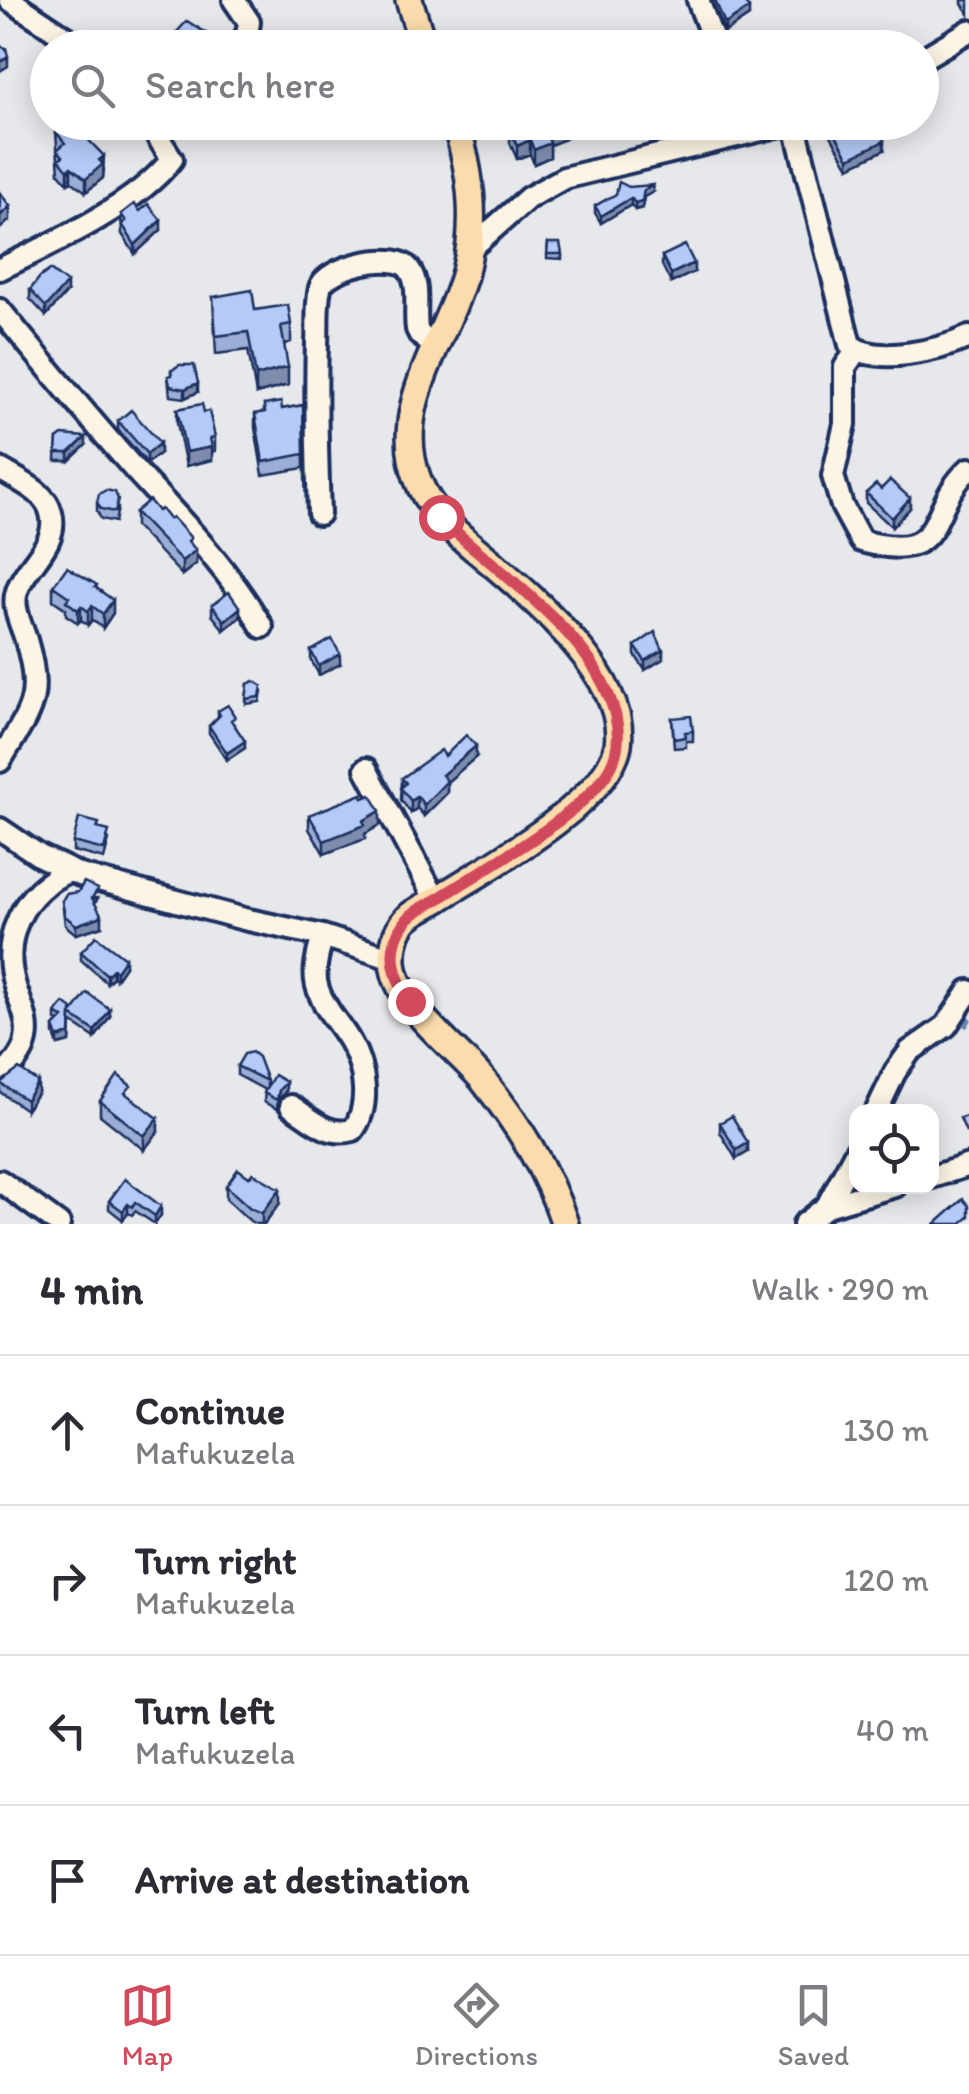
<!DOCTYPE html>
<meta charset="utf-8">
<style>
body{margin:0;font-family:Itim,sans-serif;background:#f7f7f7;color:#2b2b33}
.controls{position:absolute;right:30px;bottom:30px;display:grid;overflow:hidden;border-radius:20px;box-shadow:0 5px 25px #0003}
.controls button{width:90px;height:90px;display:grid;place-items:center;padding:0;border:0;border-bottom:2px solid #e1e1e2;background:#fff;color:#2b2b33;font:50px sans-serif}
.stop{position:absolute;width:30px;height:30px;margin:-22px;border:8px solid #d1495b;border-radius:50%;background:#fff}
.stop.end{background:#d1495b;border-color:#fff;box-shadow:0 2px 10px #0008}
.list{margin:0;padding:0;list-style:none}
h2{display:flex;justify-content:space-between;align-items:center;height:130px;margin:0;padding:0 40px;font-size:42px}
h2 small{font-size:32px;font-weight:400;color:#7c7c81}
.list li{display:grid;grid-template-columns:65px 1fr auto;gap:30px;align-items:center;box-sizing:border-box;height:150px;padding:0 40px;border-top:2px solid #e1e1e2}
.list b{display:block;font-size:38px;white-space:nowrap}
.list p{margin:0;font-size:32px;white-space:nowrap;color:#7c7c81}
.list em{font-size:32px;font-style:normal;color:#7c7c81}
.icon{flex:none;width:55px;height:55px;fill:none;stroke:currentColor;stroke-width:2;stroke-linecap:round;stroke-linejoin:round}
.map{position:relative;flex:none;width:969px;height:1224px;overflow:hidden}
.search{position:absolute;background:#fff;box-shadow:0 5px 25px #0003;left:30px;right:30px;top:30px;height:110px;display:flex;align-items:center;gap:25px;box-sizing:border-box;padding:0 35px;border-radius:55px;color:#7c7c81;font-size:38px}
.sheet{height:730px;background:#fff}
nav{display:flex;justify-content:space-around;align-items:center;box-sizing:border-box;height:140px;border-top:2px solid #e1e1e2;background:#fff;font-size:28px;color:#7c7c81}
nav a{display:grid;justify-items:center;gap:5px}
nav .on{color:#d1495b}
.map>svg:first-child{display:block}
</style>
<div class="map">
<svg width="969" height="1224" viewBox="0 0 969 1224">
<rect width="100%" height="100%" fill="#e6e8eb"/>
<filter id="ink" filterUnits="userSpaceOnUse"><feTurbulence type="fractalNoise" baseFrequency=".01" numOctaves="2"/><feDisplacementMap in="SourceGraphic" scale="20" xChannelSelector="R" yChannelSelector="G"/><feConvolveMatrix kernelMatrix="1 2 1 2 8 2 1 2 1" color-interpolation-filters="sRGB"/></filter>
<g filter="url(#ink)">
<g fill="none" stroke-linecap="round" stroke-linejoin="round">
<path stroke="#6385b3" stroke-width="5" d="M966,1025l3,-5"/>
<defs>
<path id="minor" d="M10,0l72,48
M234,0l15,22 -2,13 -12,13
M698,0l18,48
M922,59l47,-28
M794,122l56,223c27,21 90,5 119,-8
M469,250l59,-52 36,-20 230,-56
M0,269c52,-25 137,-64 172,-110l-24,-37
M0,310c44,54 89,108 135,160 45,49 94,99 127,157
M857,350l-12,17v57l-12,52 9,30 19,35c89,24 63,-31 108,-72
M0,469c17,11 46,22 51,44 9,33 -29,53 -35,82 -3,15 6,31 10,45 18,60 4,70 -26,121
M319,514c-2,-57 -4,-114 -2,-171 1,-17 -1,-38 3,-55 5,-21 76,-38 89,-19 12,16 5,41 8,60l3,6 16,12
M366,769l70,131
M0,829l40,27 40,19 164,44 79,17 70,23
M0,1078c11,-11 23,-23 26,-38 4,-20 -6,-36 -11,-54 -15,-49 8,-95 54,-115
M291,1106c20,13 37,31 62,24 18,-24 12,-63 -3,-88 -10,-18 -26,-33 -32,-53 -6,-17 0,-36 5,-53
M876,1112l19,-40 15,-21 36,-25 23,-35
M932,1177l37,-12
M0,1181l59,43
M827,1206l29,-55
M804,1224l23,-18 68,-20"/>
<path id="major" d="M409,0l15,48
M455,122c16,48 22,100 10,150 -18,68 -76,134 -47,208 13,36 47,60 75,84 44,38 135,115 125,181 -10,58 -132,123 -180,154 -10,6 -24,12 -32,20 -12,13 -15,34 -12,50 7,39 64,81 89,111 36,45 64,90 82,144"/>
</defs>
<use href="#minor" stroke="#1b2f5e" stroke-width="28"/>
<use href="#major" stroke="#1b2f5e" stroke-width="32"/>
<use href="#minor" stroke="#fcf5e5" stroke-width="20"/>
<use href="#major" stroke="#fcdcac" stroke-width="25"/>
</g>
<path fill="#9baed5" stroke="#1b2f5e" stroke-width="2.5" d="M712,0h30l7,16 -24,16z
M962,0h7v14l-7,-10z
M513,122h51l1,17 -15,6v12l-16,7 -4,-10 -13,5 -7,-16v-14l3,-1z
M830,125l54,25 -35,17 -19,-33z
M56,132l48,37 -1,9 -17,14 -15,-11 -3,2 -9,-10z
M629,187l24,5 -9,5 -2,11 -7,2 -4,-5 -30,18 -6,-10v-7z
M140,211l21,19 -26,24 -13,-20 -1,-20z
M548,243l14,11v5l-15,-1z
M662,256l32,16 -23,11 -9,-18z
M30,290l37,2 -21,24 -16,-17z
M213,297l42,13 36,14v18l-7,2 4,41 -32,9 -8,-44 -32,4z
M171,371l27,21 -13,6 -15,-2 -2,-20 3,-1z
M264,405l18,4 21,-4 1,63 -41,7 -8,-47v-14l9,-2z
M177,409l27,3 11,25v14h-3v9l-26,6 -9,-43z
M118,421l42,32 -13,10 -29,-33z
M57,439l29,6 -17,16h-13z
M881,489l29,19 -18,19 -26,-24v-10z
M97,502l21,6 -3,14 -14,-3 -4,-8z
M158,511l33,33 5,20 -14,11 -47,-49v-14z
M53,586l44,2 16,25 -10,15 -11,-8 -4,5 -7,-5 -3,3 -12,-8v-6l-13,-9z
M212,605l28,12 -16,13 -12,-15z
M635,646l28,13 -18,11 -10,-15z
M311,651l29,13 -21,11 -8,-15z
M248,684l14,7 -2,11 -14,2z
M218,711l17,14 10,23 -18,12 -18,-27v-7l9,-9z
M672,718l21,13v10h-7v6l-12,1z
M445,756l31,1 -29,25v11l-23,23 -7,-8 -6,5 -10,-13 1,-22z
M309,815l71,10 -15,9v5l-41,15 -15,-25z
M99,828l10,12 -5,19 -31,-8v-9z
M98,898l-3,5 7,23 -26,8 -11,-9 -3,-24z
M81,952l44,14 -9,13 -3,-2 -6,6 -26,-23z
M56,1013h16l38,3 -15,22 -24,-16 -1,20 -12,3 -4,-11v-7l5,-5 -3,-2z
M237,1066l30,15v7l19,3 -7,8 -2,10 -13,-7 1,-12 -28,-15z
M0,1083l38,9 -12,18 -26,-18z
M131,1097l27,35 -14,18 -44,-35v-14z
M720,1123l28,29 -12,7 -16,-27z
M125,1179l36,36 -6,9 -20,-13 -3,4 -4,-2 -5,7 -14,-11v-8z
M226,1186l54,17 -16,21h-8l-6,-3 -24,-22z"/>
<path fill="#7e8dae" stroke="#1b2f5e" stroke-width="2.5" d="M749,8v8l-24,16v-8z
M8,57v9l-8,5v-9z
M565,125v14l-15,6v12l-16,7v-14l12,-17z
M530,140v14l-13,5v-13z
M884,141v9l-35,17v-9z
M104,156l-1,22 -17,14v-13z
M71,167v14l-3,2v-13z
M653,185v7l-9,5 -2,11 -7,2v-7l9,-13z
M631,198v7l-30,18v-7z
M10,206v14l-10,9v-13z
M161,220v10l-26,24v-9z
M694,263v9l-23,11v-9z
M67,283v9l-21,24v-9z
M288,367v18l-32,9v-18z
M198,383v9l-13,6v-9z
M86,437v8l-17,16v-8z
M160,443v10l-13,10v-9z
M212,447v13l-26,6v-14z
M910,498v10l-18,19v-9z
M196,550v14l-14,11v-14z
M113,600v13l-10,15v-14z
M81,606v14l-3,3v-13z
M92,606v14l-4,5v-14z
M240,608v9l-16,13v-9z
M663,650v9l-18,11v-9z
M340,654v10l-21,11v-9z
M245,741v7l-18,12v-7z
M476,746v11l-29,25v11l-23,23v-11l18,-30z
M417,796v12l-6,5v-12z
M380,811v14l-15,9v5l-41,15v-13z
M102,916v10l-26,8v-9z
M125,958v8l-9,13v-8z
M113,969v8l-6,6v-8z
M110,1009v7l-15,22v-7z
M71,1015l-1,27 -12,3v-7z
M38,1082v10l-12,18v-10z
M286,1082v9l-7,8 -2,10 2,-19z
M158,1118v14l-14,18v-14z
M748,1143v9l-12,7v-9z
M280,1189v14l-16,21h-2v-11z
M128,1204v9l-5,7v-9z
M161,1206v9l-6,9v-8z"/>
<path fill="#b4caf8" stroke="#1b2f5e" stroke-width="2.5" d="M715,0h27l7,8 -24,16z
M187,21l19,12 -3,3 8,7 -5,5h-44z
M253,39l7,9h-15z
M0,46l6,2 2,9 -8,5z
M68,122h3l33,34 -5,4 4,4 -17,15 -15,-12 -3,3 -9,-11 4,-3 -6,-6 8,-7 -9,-11z
M515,122h49l1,3 -19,8 4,10 -16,7 -4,-10 -13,6 -7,-17 6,-2z
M835,122h40l9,19 -35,17 -19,-33z
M619,182l10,5 24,-2 -9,5 -2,11 -7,2 -4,-5 -30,18 -6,-10 21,-12z
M0,193l10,13 -10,10z
M134,204l6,7 8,-7 13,16 -26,25 -13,-21 4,-3 -5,-7z
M548,243h12l2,11h-15z
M685,245l9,18 -23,11 -9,-18z
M50,270l17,13 -21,24 -16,-17 10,-13z
M252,290l3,20 33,-5 3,19 -10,2 7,41 -32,9 -8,-44 -32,4 -3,-39z
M179,365h15l4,18 -13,6 -15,-3 -2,-10 4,-1 -1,-4z
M281,402l1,7 21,-4 1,49 -41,8 -8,-48 10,-2 -1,-7z
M202,404l2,8 5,-1 6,26 -5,1 2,9 -26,5 -9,-43z
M131,410l29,33 -13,11 -29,-33z
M62,435l24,2 -17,16h-13l1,-14z
M890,480l20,18 -18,20 -26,-25 10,-9 5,5z
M106,490l9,2 3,7 -3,13 -14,-3 -4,-7 2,-8z
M149,500l9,11 3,-2 8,10 3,-2 19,21 -3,3 8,9 -14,11 -47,-49z
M67,567l30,18 -2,2 18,13 -10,14 -11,-8 -4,5 -7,-5 -3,4 -12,-9 3,-4 -16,-11z
M229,592l11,16 -16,13 -12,-16z
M655,632l8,18 -18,11 -10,-15z
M332,639l8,15 -21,12 -8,-15z
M254,681l8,5 -2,11 -14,2 2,-15z
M228,705l7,12 -4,3 14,21 -18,12 -18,-27 11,-11 -2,-4z
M691,716l2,15 -8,1 1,5 -12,2 -2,-21z
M466,735l10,11 -34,29 5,6 -23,24 -7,-9 -6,5 -10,-13 5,-5 -4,-5 39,-28 4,6z
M362,794l1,4 8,-3 9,16 -17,10 2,4 -41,16 -15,-26z
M79,818l20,5 -2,5 12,3 -5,19 -31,-8z
M84,882l14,7 -6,9 10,18 -26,9 -11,-9 -3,-15 4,-7 12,-2z
M96,936l29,22 -9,13 -3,-2 -6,6 -26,-23z
M87,993l23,16 -15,22 -24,-16 -1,19 -12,4 -4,-11 9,-9 -7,-5 8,-10 8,6v4z
M252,1052l6,5 9,24 -30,-15 7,-12z
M19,1069l19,13 -12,18 -26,-17z
M118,1075l13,11 -6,7 33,25 -14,18 -44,-35z
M274,1075l12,7 -7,8 -2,10 -13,-7z
M969,1115v16l-3,1 -6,-14z
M732,1116l16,27 -12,7 -16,-27z
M238,1169l11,8 4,-4 27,16 -18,24 -12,-5 -24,-22z
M125,1179l36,27 -6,10 -20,-14 -3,5 -4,-3 -5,7 -14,-10z
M963,1199l6,7v11l-9,7h-25z"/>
</g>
<g fill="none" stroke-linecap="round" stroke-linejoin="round" filter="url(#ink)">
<path stroke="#d1495b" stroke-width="12" d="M410,1001c-17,-25 -24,-52 -6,-78 8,-12 25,-18 37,-26 47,-31 142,-81 169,-129 13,-24 8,-51 -2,-74 -22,-54 -78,-98 -122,-136 -15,-13 -32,-26 -45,-41"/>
</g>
</svg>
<div class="controls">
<button><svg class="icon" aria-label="locate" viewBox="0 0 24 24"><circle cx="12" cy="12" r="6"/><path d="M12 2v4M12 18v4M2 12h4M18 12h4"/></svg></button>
</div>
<div class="stop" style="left:441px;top:517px"></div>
<div class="stop end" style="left:410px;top:1001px"></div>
<div class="search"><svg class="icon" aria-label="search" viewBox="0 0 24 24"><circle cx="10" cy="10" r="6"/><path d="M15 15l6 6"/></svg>Search here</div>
</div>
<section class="sheet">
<h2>4 min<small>Walk · 290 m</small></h2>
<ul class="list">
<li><svg class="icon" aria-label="ahead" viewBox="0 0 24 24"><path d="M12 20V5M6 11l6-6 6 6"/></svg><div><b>Continue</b><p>Mafukuzela</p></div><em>130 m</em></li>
<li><svg class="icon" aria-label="right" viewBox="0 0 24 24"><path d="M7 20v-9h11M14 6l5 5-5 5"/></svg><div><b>Turn right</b><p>Mafukuzela</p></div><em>120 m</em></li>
<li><svg class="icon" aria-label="left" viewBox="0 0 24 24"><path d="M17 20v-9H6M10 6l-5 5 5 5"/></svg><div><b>Turn left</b><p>Mafukuzela</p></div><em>40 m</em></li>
<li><svg class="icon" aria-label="arrive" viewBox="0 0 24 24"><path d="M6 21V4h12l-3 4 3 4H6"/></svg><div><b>Arrive at destination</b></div></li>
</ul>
</section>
<nav>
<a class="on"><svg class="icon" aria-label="map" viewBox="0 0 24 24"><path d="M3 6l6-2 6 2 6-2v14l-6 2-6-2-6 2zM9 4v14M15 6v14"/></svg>Map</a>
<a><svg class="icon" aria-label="directions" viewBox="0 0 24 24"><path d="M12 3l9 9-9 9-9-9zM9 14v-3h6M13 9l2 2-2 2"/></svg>Directions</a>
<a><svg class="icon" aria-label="saved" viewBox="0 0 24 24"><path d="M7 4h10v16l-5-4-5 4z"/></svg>Saved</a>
</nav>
